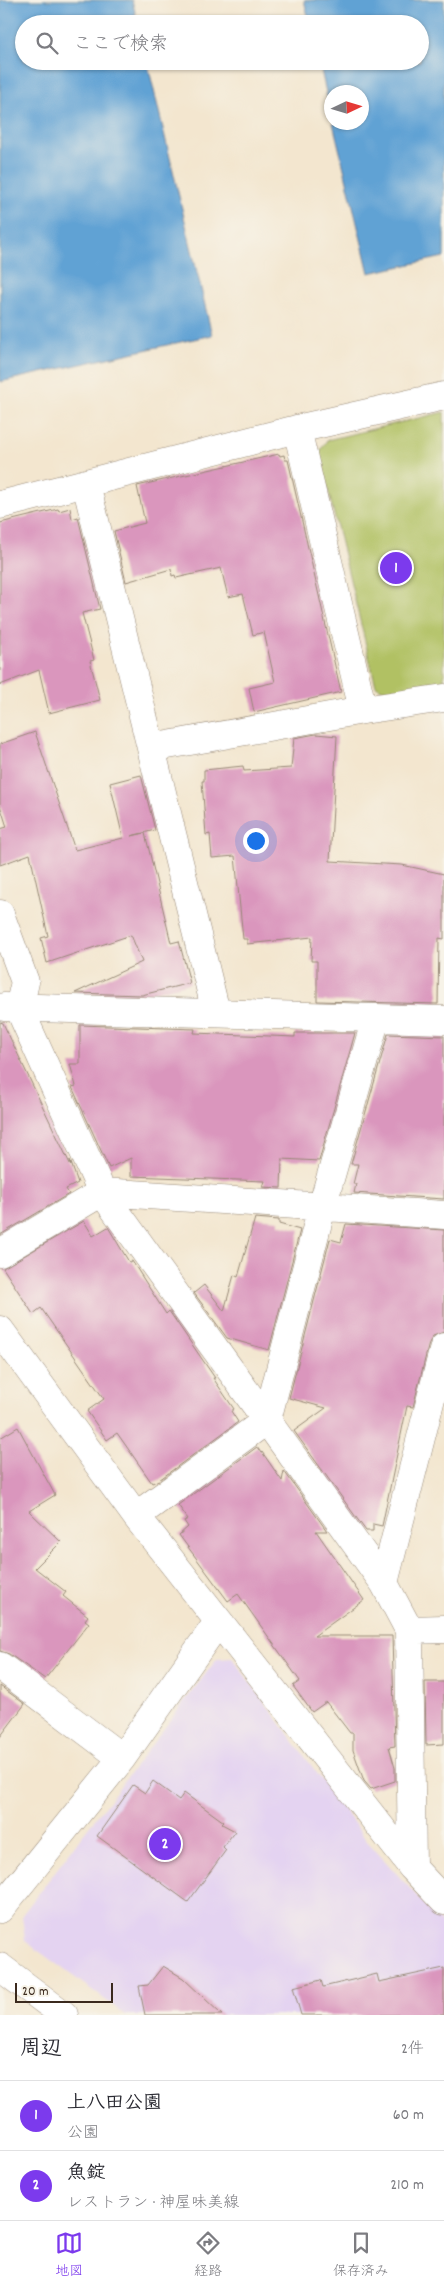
<!DOCTYPE html>
<html lang="ja">
<meta charset="utf-8">
<style>
body{margin:0;font-family:Dekko,"Klee One",sans-serif;background:#f7f7f7;color:#2b2b33}
.compass{position:absolute;left:324px;top:85px;width:45px;height:45px;border-radius:50%;background:#fff;box-shadow:0 1px 4px #0004;rotate:86deg}
.scale{position:absolute;left:15px;bottom:12px;width:98px;box-sizing:border-box;padding-left:5px;border:2px solid #3b2a1e;border-top:0;font-size:14px;line-height:18px;white-space:nowrap;color:#3b2a1e;-webkit-text-stroke:4px #f7f3e8;paint-order:stroke}
.you{position:absolute;left:255px;top:840px;width:18px;height:18px;margin:-12px;border:4px solid #fff;border-radius:50%;background:#1a73e8;box-shadow:0 0 0 8px #1a73e833}
.badge{display:grid;place-items:center;width:32px;height:32px;border-radius:50%;background:#7c3aed;color:#fff;font-size:16px;font-weight:700}
.pin{position:absolute;translate:-50% -50%;border:2px solid #fff;box-shadow:0 1px 5px #0006}
.list{margin:0;padding:0;list-style:none}
h2{display:flex;justify-content:space-between;align-items:center;height:65px;margin:0;padding:0 20px;font-size:21px}
h2 small{font-size:16px;font-weight:400;color:#7c7c81}
.list li{display:grid;grid-template-columns:32px 1fr auto;gap:15px;align-items:center;box-sizing:border-box;height:70px;padding:0 20px;border-top:1px solid #e1e1e2}
.list b{display:block;font-size:19px;white-space:nowrap}
.list p{margin:0;font-size:16px;white-space:nowrap;color:#7c7c81}
.list em{font-size:16px;font-style:normal;color:#7c7c81}
.icon{flex:none;width:28px;height:28px;fill:none;stroke:currentColor;stroke-width:2;stroke-linecap:round;stroke-linejoin:round}
.map{position:relative;flex:none;width:444px;height:2015px;overflow:hidden}
.search{position:absolute;background:#fff;box-shadow:0 1px 4px #0004;left:15px;right:15px;top:15px;height:55px;display:flex;align-items:center;gap:12px;box-sizing:border-box;padding:0 18px;border-radius:28px;color:#7c7c81;font-size:19px}
.sheet{height:205px;background:#fff}
nav{display:flex;justify-content:space-around;align-items:center;box-sizing:border-box;height:70px;border-top:1px solid #e1e1e2;background:#fff;font-size:14px;color:#7c7c81}
nav a{display:grid;justify-items:center;gap:2px}
nav .on{color:#7c3aed}
.map>svg:first-child{display:block}
</style>
<div class="map">
<svg width="444" height="2015" viewBox="0 0 444 2015">
<rect width="100%" height="100%" fill="#f7f3e8"/>
<filter id="ink" filterUnits="userSpaceOnUse"><feTurbulence type="fractalNoise" baseFrequency=".02" numOctaves="2"/><feDisplacementMap in="SourceGraphic" scale="10" xChannelSelector="R" yChannelSelector="G"/><feConvolveMatrix kernelMatrix="1 2 1 2 8 2 1 2 1" color-interpolation-filters="sRGB"/></filter>
<filter id="wash" filterUnits="userSpaceOnUse"><feTurbulence type="fractalNoise" baseFrequency=".0096" numOctaves="4" result="noise"/><feDisplacementMap in="SourceGraphic" scale="20" xChannelSelector="R" yChannelSelector="G"/><feGaussianBlur stdDeviation="1.12" result="paint"/><feColorMatrix in="noise" values="0 0 0 0 0 0 0 0 0 0 0 0 0 0 0 0 0 1.4 0 .05"/><feComposite in="paint" operator="in"/></filter>
<g filter="url(#wash)">
<rect width="100%" height="100%" fill="#f3e6cf"/>
<path fill="#e4d3f1" d="M232,1658l135,183 77,85v89h-318l-101,-74 -3,-26 195,-256z"/>
<path fill="#b1c164" stroke="#767641" d="M444,412v270l-57,10 -11,-6 -57,-233 8,-13z"/>
<path fill="#60a2d4" stroke="#4e6679" d="M0,0h132l6,24h-114v37h123l65,274 -212,47z
M304,0h140v257l-75,16 -36,-150 29,-1v-30h-30l-1,23 -12,-54h101v-37h-110z"/>
<g id="blocks">
<path fill="#da96bd" d="M279,454l1,2 4,-1 1,5h3l53,232 -87,20 -5,-24 26,-6 -11,-50 -11,3 -10,-41 -15,3 -7,-29 -45,10 -1,-3 -3,1 -1,-7 -45,13 -12,-51 31,-8 -8,-37z
M70,508l2,11 6,-2 22,92 -18,4 12,47 -4,1 10,39 -51,13 -10,-43 -39,15v-162l58,-14 1,2z
M35,732l40,118 48,-12 -13,-55 31,-8 14,55 -24,6 14,-3 26,110 8,-2 11,42 -48,12 -67,-2 67,-31 -11,-27 -84,28 -6,-25 7,-2 -18,-82 -30,11v-36l7,-2 -7,-22v-61z
M316,734l21,2 -7,125 72,4 42,9v65l-5,-1 -1,66 -121,-3v-40h-6l1,-24 -65,7v-5h-4l-8,-83 -23,2 -2,-24 -4,1 -4,-54h2v-11l39,-4 1,5 47,-3 3,-30z
M0,1022l3,1 68,143 -1,-6 8,23 -12,6 3,5 -69,41z
M80,1025l115,4 -1,4 101,4v-4h60l-36,128 -37,-2 -1,29 -18,-1 2,-6 -134,-5v-18l-22,10 -37,-81 4,-1 -6,-22h10z
M388,1034l56,2v163l-90,-6 2,-9h-3l5,-20h-7z
M255,1218l24,2v4l21,6 -31,120 -42,-12 -33,-45 10,-8 20,26 10,-36 4,2z
M84,1221l9,15 15,-9 21,35 3,-1 34,53 3,-3 46,67h-2l21,31 -3,2 7,11 -79,58 -7,3 -35,-50 -10,7 -20,-29 17,-12 -63,-91 -8,6 -30,-46z
M346,1224l98,6v102l-11,4 -4,7 -16,64 -6,-1 -25,120 -9,-2v7h-7l-72,-100 32,-23 -37,-10 41,-159 11,3z
M18,1427l37,68 -26,16 32,31 -26,26 31,24 -3,4 25,20 -3,4 4,3 -44,56 -36,-25 -9,-3v-213z
M257,1447l4,6 1,-1 20,29 2,-10 43,60h-11l48,69 -50,36h78l3,110 -6,1 6,21v13l-24,8 -7,-8 -11,-31v-17h-3l-24,-31 -14,10 -19,-26 7,-5 -62,-87 -10,7 -49,-66 9,-8 -4,-6 4,-2 -10,-14z
M425,1682h19v62l-18,1z
M0,1686l25,18 -25,33z
M153,1781l26,19 5,-7 40,29 -2,2 13,7 -12,16 3,3 -38,52 -91,-66 36,-51 12,8z
M163,1966l20,12 39,37h-77l-6,-29 9,-1z
M444,1968v47h-143l-8,-28 28,-7 2,7 54,-13 2,8z"/>
</g>
</g>
<g filter="url(#ink)">
<use href="#blocks" fill-opacity="0" stroke="#978876" stroke-width="1"/>
<g fill="none" stroke-linecap="round" stroke-linejoin="round">
<defs>
<path id="minor" d="M297,429l66,281
M86,484l130,528
M0,505l297,-76 147,-33
M151,748l212,-38 81,-12
M0,914l25,68 -6,26 83,184 282,391 25,47 35,-1
M4,1007l440,13
M0,1253l102,-61 342,23
M0,1330l136,186 276,351 32,34
M136,1516l131,-96 55,-213 54,-189
M384,1583l60,-236
M409,1630l3,237
M0,1666l122,92
M0,1909l122,-151 96,-136"/>
<path id="secondary" d="M0,1967l64,48"/>
</defs>
<use href="#minor" stroke="#978876" stroke-width="29"/>
<use href="#secondary" stroke="#978876" stroke-width="29"/>
<use href="#minor" stroke="#fff" stroke-width="28"/>
<use href="#secondary" stroke="#fff" stroke-width="28"/>
</g>
</g>
</svg>
<svg class="compass" viewBox="-18 -18 36 36"><path d="M0-13l5 13h-10z" fill="#e53935"/><path d="M0 13l5-13h-10z" fill="#7c7c81"/></svg>
<div class="scale">20 m</div>
<div class="you"></div>
<div class="pin badge" style="left:396px;top:568px">1</div>
<div class="pin badge" style="left:165px;top:1844px">2</div>
<div class="search"><svg class="icon" aria-label="search" viewBox="0 0 24 24"><circle cx="10" cy="10" r="6"/><path d="M15 15l6 6"/></svg>ここで検索</div>
</div>
<section class="sheet">
<h2>周辺<small>2件</small></h2>
<ul class="list">
<li><span class="badge">1</span><div><b>上八田公園</b><p>公園</p></div><em>60 m</em></li>
<li><span class="badge">2</span><div><b>魚錠</b><p>レストラン · 神屋味美線</p></div><em>210 m</em></li>
</ul>
</section>
<nav>
<a class="on"><svg class="icon" aria-label="map" viewBox="0 0 24 24"><path d="M3 6l6-2 6 2 6-2v14l-6 2-6-2-6 2zM9 4v14M15 6v14"/></svg>地図</a>
<a><svg class="icon" aria-label="directions" viewBox="0 0 24 24"><path d="M12 3l9 9-9 9-9-9zM9 14v-3h6M13 9l2 2-2 2"/></svg>経路</a>
<a><svg class="icon" aria-label="saved" viewBox="0 0 24 24"><path d="M7 4h10v16l-5-4-5 4z"/></svg>保存済み</a>
</nav>
